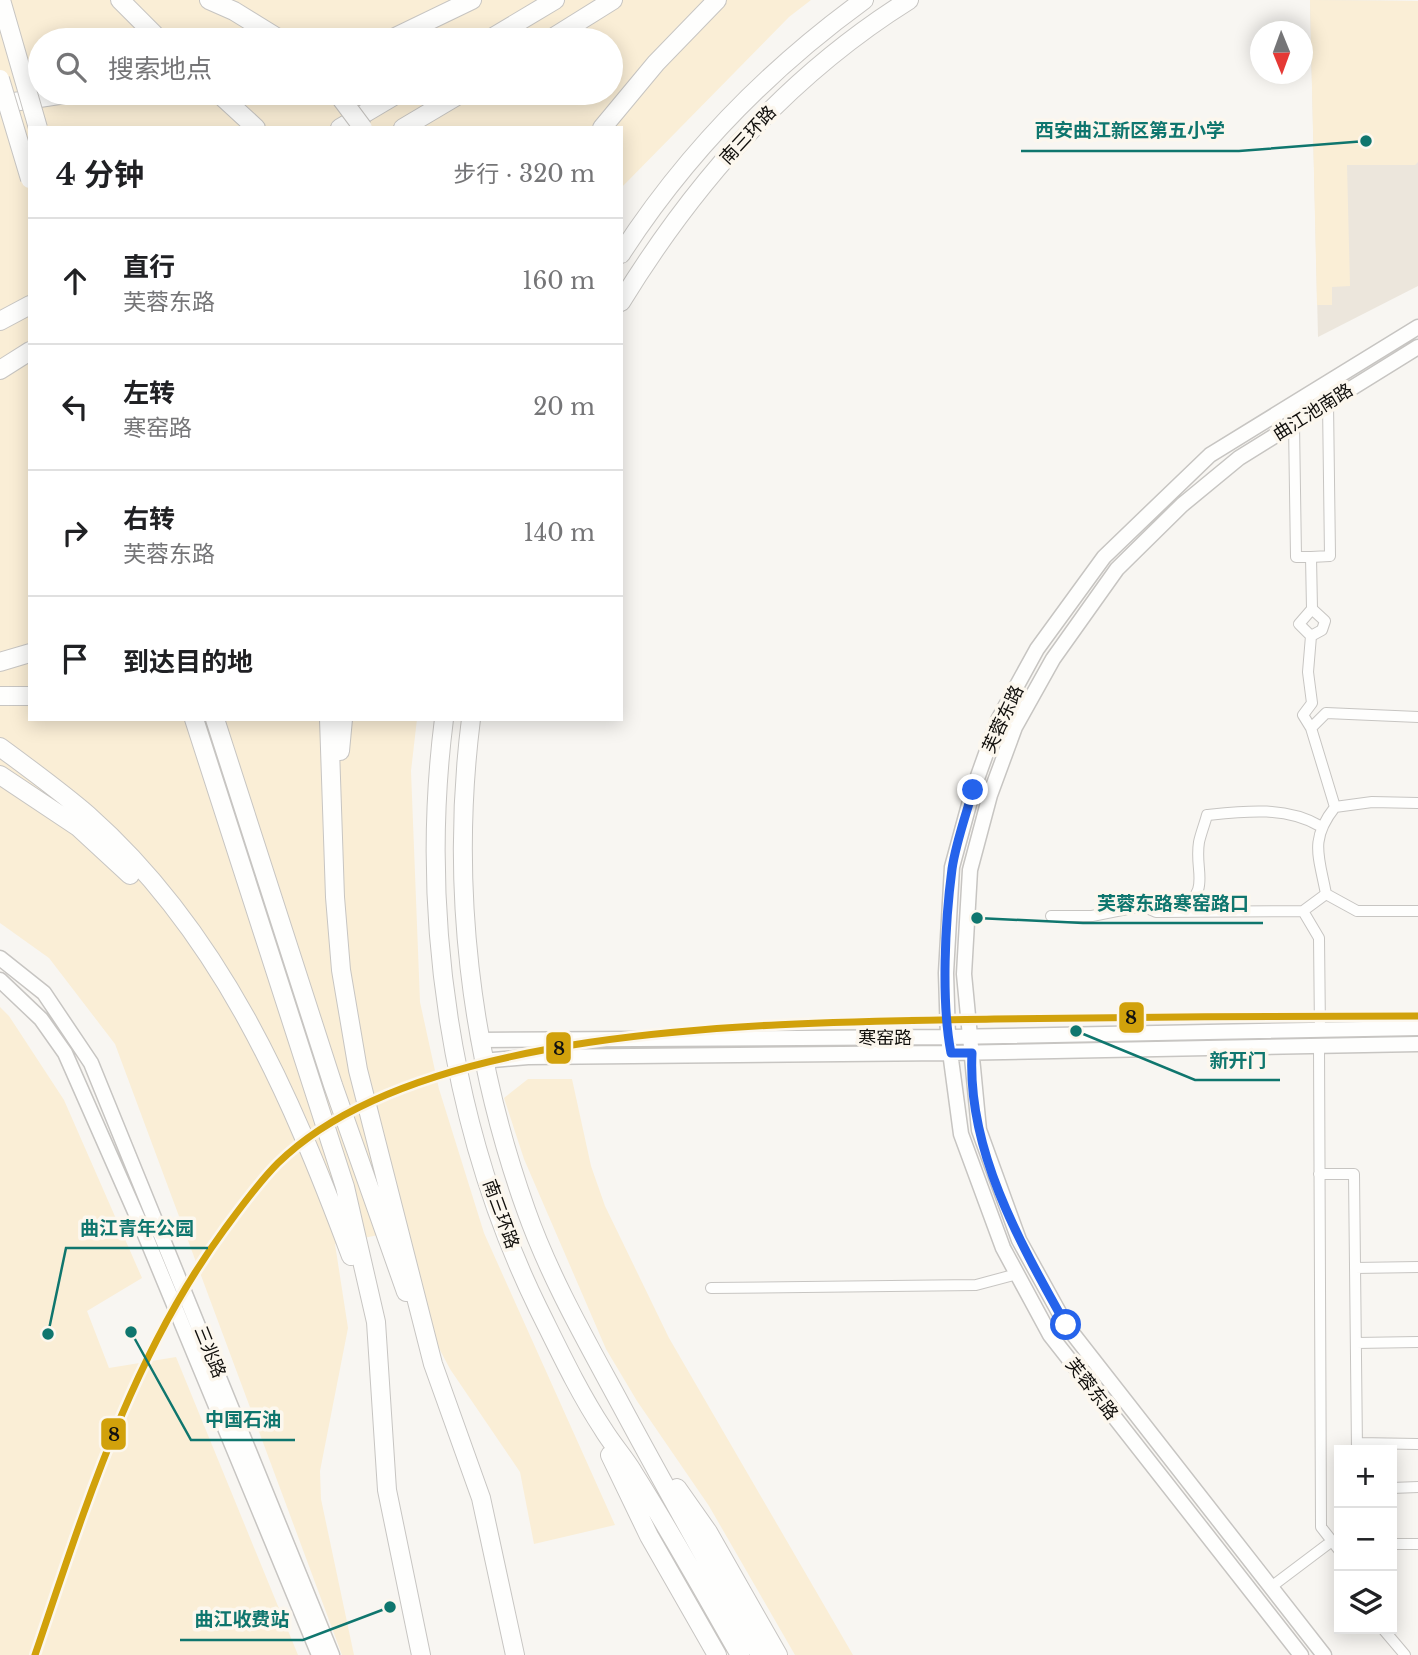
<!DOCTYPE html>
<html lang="zh">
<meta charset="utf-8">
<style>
body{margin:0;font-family:"Libre Baskerville","Noto Sans SC",serif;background:#f6f6f6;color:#202124}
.controls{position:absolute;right:21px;bottom:21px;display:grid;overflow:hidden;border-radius:0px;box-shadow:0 4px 18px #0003}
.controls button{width:63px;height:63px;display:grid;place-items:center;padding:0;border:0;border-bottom:2px solid #e0e0e0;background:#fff;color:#202124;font:35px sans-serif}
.compass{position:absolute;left:1250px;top:21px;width:63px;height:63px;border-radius:50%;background:#fff;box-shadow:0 4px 18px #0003;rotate:179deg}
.stop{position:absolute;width:21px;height:21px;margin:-16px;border:5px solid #2563eb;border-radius:50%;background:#fff}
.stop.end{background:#2563eb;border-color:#fff;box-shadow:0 2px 7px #0008}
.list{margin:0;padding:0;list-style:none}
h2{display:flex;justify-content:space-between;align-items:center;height:91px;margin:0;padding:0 28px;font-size:30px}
h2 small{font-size:23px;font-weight:400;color:#757577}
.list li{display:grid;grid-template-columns:46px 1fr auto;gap:21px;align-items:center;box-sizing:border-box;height:126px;padding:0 28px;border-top:2px solid #e0e0e0}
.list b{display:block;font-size:26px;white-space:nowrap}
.list p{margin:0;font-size:23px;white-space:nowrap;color:#757577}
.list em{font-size:23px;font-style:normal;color:#757577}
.icon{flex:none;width:38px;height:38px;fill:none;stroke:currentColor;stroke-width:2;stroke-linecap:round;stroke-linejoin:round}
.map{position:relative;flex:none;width:1418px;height:1655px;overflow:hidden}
.search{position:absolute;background:#fff;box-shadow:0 4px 18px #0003;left:28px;top:28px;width:595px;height:77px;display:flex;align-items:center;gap:18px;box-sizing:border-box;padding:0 24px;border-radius:38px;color:#757577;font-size:26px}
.panel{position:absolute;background:#fff;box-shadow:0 4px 18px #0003;left:28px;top:126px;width:595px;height:595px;border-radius:0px}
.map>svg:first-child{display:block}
</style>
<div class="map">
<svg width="1418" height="1655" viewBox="0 0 1418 1655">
<rect width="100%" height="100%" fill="#f8f6f2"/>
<path fill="#ece6dc" d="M1310,0l108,1v285l-100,51z"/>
<path fill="#faeed6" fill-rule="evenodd" d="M0,0h811l-22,17 -168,171v-60h-591v591h387l-6,52 9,231 19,87 45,144 131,292 -81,19 -14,-72 -70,-103 -18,-34 -25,-106 -72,15 13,84 -28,143 1,28 33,156h-12l-227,-611 -66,-86 -49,-35zM40,40h571v53h-571z
M1310,0l108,1v161l-3,3h-68l3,121 -18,1v18h-15z
M0,1007l9,9 55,84 78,178 -55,33 22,57 67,-11 122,298h-298z
M528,1079h44l19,87 14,40 64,132 184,317h-58l-86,-149 -72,-105 -31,-52 -82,-190 -20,-61z"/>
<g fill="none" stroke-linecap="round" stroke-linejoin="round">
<defs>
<path id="street" d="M1294,424l2,133h15l1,52 -13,15 12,12 -3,36 4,31 -9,12 8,13 24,79c-26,33 -16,49 -9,87l-23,17 16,27 1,92
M1311,557l19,-1 -2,-153
M1311,636l11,-6 3,-9 -13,-12
M1311,728l15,-15 92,4
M1335,807l37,-5 46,1
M1326,894l31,17h61
M1180,911c32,-23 14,-38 19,-69 2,-9 6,-19 8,-27 38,-4 79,-9 113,11
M1051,916h41l50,-10 14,6 147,-1
M1319,1046l2,481 18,23
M1319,1174h35l3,276
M1355,1268l63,-1
M711,1288l265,-3 41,-11
M1356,1343l62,-1
M1357,1443l61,1
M1392,1488l26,-1
M1392,1544h26
M1271,1587l61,-46
M1383,1629l22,26"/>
<path id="secondary" d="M0,958l44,35 47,70 241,592
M0,980l41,39 24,34 78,177 176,425
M479,1040l469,-3 470,-9
M482,1061l46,-4 420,-4 470,-9
M1301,1655l-251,-320 -47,-87 -42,-114 -13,-97 -2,-64 6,-106 21,-77 25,-70 39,-71 67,-92 106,-102 208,-128
M1324,1655l-258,-330 -47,-85 -40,-110 -15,-156 6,-104 20,-75 25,-68 38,-68 64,-90 65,-64 57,-47 179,-111"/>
<path id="highway" d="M120,0l40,40
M209,0l25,11 47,29
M389,40l83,-40
M488,40l67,-40
M549,40l64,-40
M218,93l38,35
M0,104l72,-11
M340,128l59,-35
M403,128l59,-35
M602,128l54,-65 61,-63
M621,254c64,-99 148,-185 243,-254
M621,302c73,-119 168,-227 288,-302
M0,321l30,-16
M0,370l30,-19
M0,662l30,-9
M0,696h30
M194,719l151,468 31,135 11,168 34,165
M215,719l118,366 73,207
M329,719l6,178 6,73 17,100 75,294 48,134 34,157
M444,719c-25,196 7,411 94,589 20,40 40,83 65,121 9,15 21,28 30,43 38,60 72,122 107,183
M471,719c-21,166 -1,334 55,491 24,68 61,132 95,195 45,84 92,167 139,250
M0,747c30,22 60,44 88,68 133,118 202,278 263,441
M340,751l3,-32
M0,775l78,52 52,48
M610,1455l39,81 68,119
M677,1488l31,44 70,123"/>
</defs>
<use href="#street" stroke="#c7c5c2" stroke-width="12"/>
<use href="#secondary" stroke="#c7c5c2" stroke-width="17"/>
<use href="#highway" stroke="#c7c5c2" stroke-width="20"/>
<use href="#street" stroke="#fefefd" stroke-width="10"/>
<use href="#secondary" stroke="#fefefd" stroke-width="14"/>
<use href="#highway" stroke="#fefefd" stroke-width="18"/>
<defs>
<path id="highway-bridge" d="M1,0l37,128
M0,79l30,100
M337,93l26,35"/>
</defs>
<use href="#highway-bridge" stroke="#c7c5c2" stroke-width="20" stroke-linecap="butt"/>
<use href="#highway-bridge" stroke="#fefefd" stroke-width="18"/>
<defs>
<path id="metro-1" d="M35,1655c50,-147 96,-298 189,-425 17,-23 34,-47 54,-67 147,-144 519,-140 716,-144 141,-2 283,-3 424,-3"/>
</defs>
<use href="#metro-1" stroke="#fcf7ee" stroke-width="12"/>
<use href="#metro-1" stroke="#d1a10b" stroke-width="7"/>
</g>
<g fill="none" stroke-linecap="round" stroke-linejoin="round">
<path stroke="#2563eb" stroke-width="9" d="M973,790c-7,25 -17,52 -21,79 -7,53 -11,132 -1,184h21c-5,97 48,190 94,272"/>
</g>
<g text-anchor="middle" stroke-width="7" stroke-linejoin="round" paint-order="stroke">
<g font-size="18" fill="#110f0c" stroke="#fcf7ee">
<text transform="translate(748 135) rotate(-47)" y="6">南三环路</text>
<text transform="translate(1313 412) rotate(-32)" y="6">曲江池南路</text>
<text transform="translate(1003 719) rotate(-65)" y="6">芙蓉东路</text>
<text x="885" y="1044">寒窑路</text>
<text transform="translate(501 1214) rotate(70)" y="6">南三环路</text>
<text transform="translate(210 1352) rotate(68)" y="6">三兆路</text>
<text transform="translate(1092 1389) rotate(52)" y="6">芙蓉东路</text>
</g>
</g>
<path fill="none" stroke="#0f766e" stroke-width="2.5" d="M1366 141L1239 151H1021M977 918L1083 923H1263M1076 1031L1195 1080H1280M48 1334L66 1248H208M131 1332L191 1440H295M390 1607L303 1640H180"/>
<g fill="#0f766e" stroke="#fcf7ee" stroke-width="2.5">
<circle cx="1366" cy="141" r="7"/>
<circle cx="977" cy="918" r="7"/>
<circle cx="1076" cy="1031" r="7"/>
<circle cx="48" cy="1334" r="7"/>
<circle cx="131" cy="1332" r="7"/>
<circle cx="390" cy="1607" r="7"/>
</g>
<g font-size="19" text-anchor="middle" font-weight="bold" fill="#0f766e" stroke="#fcf7ee" stroke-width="7" stroke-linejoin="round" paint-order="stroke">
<text x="1130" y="137">西安曲江新区第五小学</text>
<text x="1173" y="910">芙蓉东路寒窑路口</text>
<text x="1238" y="1067">新开门</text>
<text x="137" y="1235">曲江青年公园</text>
<text x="243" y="1426">中国石油</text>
<text x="242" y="1626">曲江收费站</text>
</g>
<g stroke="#fcf7ee" stroke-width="2.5">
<rect x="1118" y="1001" width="27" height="33" rx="7" fill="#d1a10b"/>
<rect x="545" y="1031" width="27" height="34" rx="7" fill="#d1a10b"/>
<rect x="100" y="1417" width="27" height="34" rx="7" fill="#d1a10b"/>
</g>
<g font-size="19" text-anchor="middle" font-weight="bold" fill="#111">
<text x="1131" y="1024">8</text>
<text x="559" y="1055">8</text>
<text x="114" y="1441">8</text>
</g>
</svg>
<div class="controls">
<button>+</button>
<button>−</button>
<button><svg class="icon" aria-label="layers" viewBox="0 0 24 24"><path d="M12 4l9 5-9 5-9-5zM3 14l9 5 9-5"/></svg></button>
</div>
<svg class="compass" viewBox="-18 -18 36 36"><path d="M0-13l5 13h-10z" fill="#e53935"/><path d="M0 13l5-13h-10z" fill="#757577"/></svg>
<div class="stop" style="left:1066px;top:1325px"></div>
<div class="stop end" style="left:973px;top:790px"></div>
<div class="search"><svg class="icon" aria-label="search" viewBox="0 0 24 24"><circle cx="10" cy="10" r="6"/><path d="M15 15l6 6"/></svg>搜索地点</div>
<section class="panel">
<h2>4 分钟<small>步行 · 320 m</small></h2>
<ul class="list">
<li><svg class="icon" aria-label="ahead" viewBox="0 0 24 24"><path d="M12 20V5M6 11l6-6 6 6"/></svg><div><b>直行</b><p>芙蓉东路</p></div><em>160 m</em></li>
<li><svg class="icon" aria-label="left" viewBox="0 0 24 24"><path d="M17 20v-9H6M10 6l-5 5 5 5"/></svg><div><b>左转</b><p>寒窑路</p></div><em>20 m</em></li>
<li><svg class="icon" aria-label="right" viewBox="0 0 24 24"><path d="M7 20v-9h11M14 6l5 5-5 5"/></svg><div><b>右转</b><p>芙蓉东路</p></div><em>140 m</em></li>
<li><svg class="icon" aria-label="arrive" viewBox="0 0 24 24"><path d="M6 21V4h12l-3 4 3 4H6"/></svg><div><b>到达目的地</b></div></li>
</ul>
</section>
</div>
